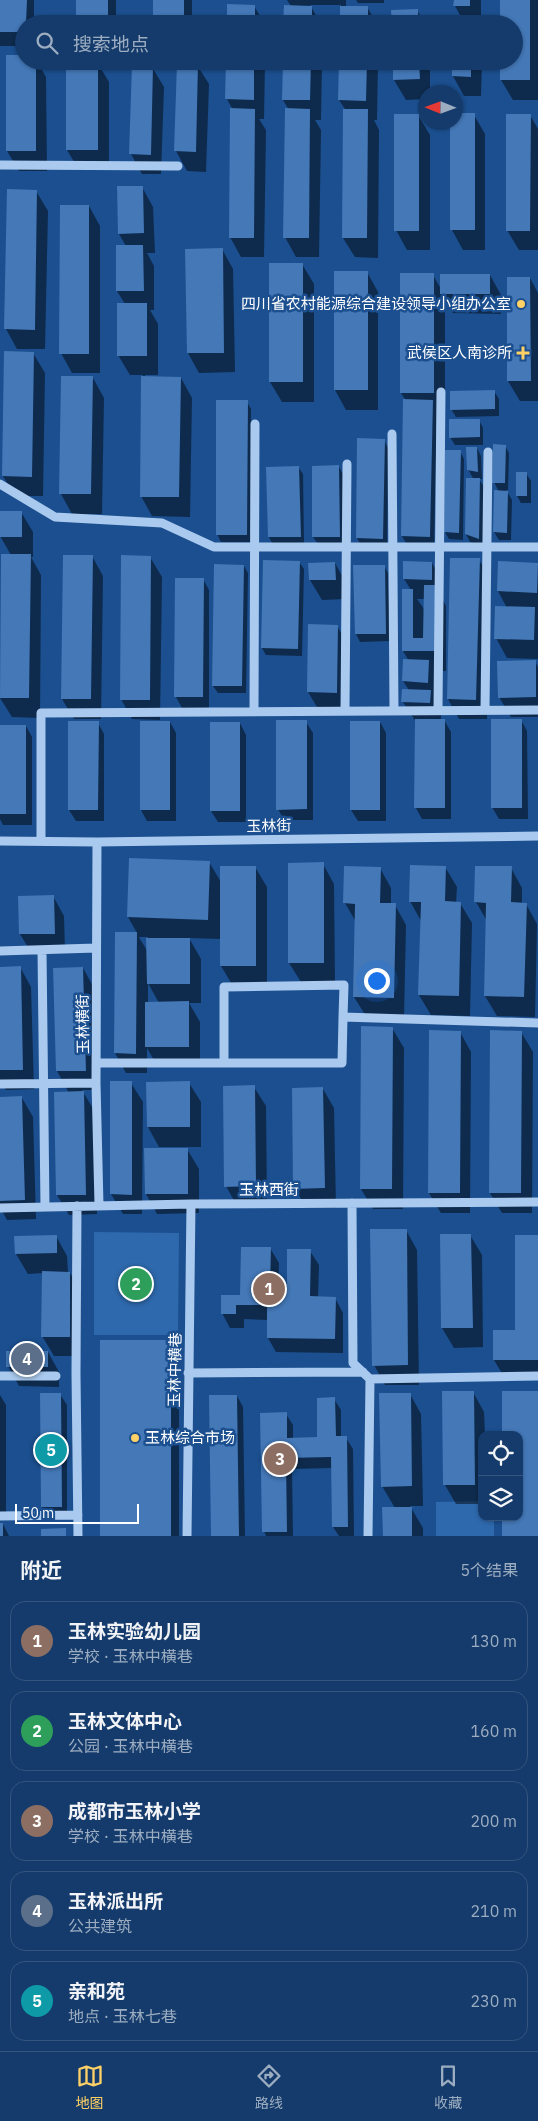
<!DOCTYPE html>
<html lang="zh">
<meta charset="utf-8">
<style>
body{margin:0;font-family:"IBM Plex Sans","Noto Sans SC",sans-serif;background:#1d4271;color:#f1f3f6}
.controls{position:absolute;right:15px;bottom:15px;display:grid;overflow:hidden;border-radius:10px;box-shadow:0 1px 4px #0004}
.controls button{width:45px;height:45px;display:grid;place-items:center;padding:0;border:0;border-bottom:1px solid #33557e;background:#143b6b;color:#f1f3f6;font:25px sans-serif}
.compass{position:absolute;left:418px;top:85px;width:45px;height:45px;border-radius:50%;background:#143b6b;box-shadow:0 1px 4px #0004;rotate:271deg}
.scale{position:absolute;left:15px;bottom:12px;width:124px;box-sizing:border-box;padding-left:5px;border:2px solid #fff;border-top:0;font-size:14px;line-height:18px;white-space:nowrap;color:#fff;-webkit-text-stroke:4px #1b4f8f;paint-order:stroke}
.you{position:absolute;left:376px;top:980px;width:18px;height:18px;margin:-12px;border:4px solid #fff;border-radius:50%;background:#1a73e8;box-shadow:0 0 0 8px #1a73e833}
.badge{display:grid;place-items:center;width:32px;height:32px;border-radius:50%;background:#ffd166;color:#fff;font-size:16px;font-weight:700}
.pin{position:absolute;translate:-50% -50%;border:2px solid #fff;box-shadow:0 1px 5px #0006}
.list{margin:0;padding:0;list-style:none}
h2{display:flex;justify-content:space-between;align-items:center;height:65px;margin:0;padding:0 20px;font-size:21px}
h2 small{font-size:16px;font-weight:400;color:#9dadc1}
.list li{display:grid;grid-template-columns:32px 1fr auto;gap:15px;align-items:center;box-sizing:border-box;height:80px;margin:0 10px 10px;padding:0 10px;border:1px solid #33557e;border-radius:15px}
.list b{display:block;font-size:19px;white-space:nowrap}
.list p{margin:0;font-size:16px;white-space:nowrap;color:#9dadc1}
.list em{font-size:16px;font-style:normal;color:#9dadc1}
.icon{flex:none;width:28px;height:28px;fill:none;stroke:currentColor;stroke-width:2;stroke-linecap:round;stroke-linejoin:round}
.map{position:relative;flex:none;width:538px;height:1536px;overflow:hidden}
.search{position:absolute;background:#143b6b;box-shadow:0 1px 4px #0004;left:15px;right:15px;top:15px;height:55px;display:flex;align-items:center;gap:12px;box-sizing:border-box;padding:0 18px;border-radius:28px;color:#9dadc1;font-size:19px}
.sheet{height:515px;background:#143b6b}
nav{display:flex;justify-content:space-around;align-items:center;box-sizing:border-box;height:70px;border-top:1px solid #33557e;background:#143b6b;font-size:14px;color:#9dadc1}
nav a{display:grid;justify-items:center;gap:2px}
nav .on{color:#ffd166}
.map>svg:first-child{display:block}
</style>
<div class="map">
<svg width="538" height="1536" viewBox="0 0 538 1536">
<rect width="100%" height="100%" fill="#1b4f8f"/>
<path fill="#2e69ad" d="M94,1232l85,1 -1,102h-84z
M482,1501v16h12v19h-58v-34z"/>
<path fill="#0007" fill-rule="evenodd" d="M0,0h34v24h-10v22h-24z
M78,0h38v24h-39z
M154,0h38v24h-38z
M287,0h59v7h21l10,17h-36v-19h-31l11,19h-36l6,-18z
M356,0h28v3h-26z
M455,0h26v24h-16l-10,-18z
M502,0h36v100h-25l-12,-20 13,-19v-37z
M254,6l11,18h-37z
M417,10l8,14h-32z
M24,61h13l9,16 1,94h-28l-12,-20z
M227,61h38l-1,58h-5l7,11 -2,127h-23l-11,-20 3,-127 -6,-11z
M284,61h38l-1,59h-6l6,10 -2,127h-23l-11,-20 4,-127 -6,-10z
M340,61h38l-1,59h-3l5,10 -1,128 -23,-1 -12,-19 2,-129 -6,-9z
M394,61h36v31h-4v7l-20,1 -12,-20z
M453,61h29l-1,35h-17l-11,-20z
M97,62l12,20v88h-30l-12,-20z
M178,64l19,1 12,19 -3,88 -19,-1 -11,-20z
M152,67l12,20 -3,87h-19l-11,-20z
M418,115l12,20v115h-23l-11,-20z
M456,115h18l11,19v116h-22l-11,-20z
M530,115l8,14v121h-19l-12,-20z
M142,187l11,20 2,46h-8l7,13v44h-4l8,14v51h-13v3h36l11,20 -2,119 -38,-1 -11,-20 2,-121h-13l-12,-20 7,-51 -8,-13 9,-45 -7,-12z
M36,191l12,20 -3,138h-28l-11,-20z
M89,206l11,20v147h-28l-11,-20z
M222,249l11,20 2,103 -36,1 -11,-20z
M270,264h32l12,20v118h-32l-12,-20z
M367,272l11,20v118h-32l-11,-20z
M433,275l8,14 49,-14 11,20v19l-48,-1 -8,-13v112h-8l-3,132 -28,-1 -4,-7 4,-135 -5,-8z
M530,278l8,15v108h-18l-12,-20z
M33,353l12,20 -2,123h-28l-12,-20z
M93,378l11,20 -2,116h-30l-11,-20z
M494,391l5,8v17l-43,1 -5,-8z
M247,402l4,7v133h-30l-4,-8z
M479,420l4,8v17h-28l-5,-8z
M384,440l4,8 -1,98 -26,-1 -4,-7z
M505,446l4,7 -1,37h-2l6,10 -1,40h-12l-5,-8 5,-40 -5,-10z
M477,448l4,8 1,23h-3l5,8 -1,59 -13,-4 -4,-8 8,-54 -6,-11z
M460,451l4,8 -1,81 -14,-1 -4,-7z
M298,467l5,7 1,70 -31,1 -4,-8 -1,-69z
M339,467l4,7v70h-25l-5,-7z
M526,473l5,8v22h-10l-4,-7z
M21,512l12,20v25h-2l10,18 -1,143 -28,-1 -12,-19 11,-143 -11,-19z
M92,556l11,20 -2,143h-27l-12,-20z
M150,557l12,20 -2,143 -28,-1 -11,-20z
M479,560l12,19 -4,140h-28l-11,-20z
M299,562l5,7 -2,87 -36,-1 -4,-7z
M499,562l39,3v94l-31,-1 -11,-20 11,-30 -9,-17z
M335,563l11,20v16l-24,1 -12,-20z
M432,563l11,20v17l3,6v65h-12l7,40v9h3l7,12v87h-29l-6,-11v-86l-13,-20 6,-12 -6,-9 6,-20 -6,-10v-61h8l-7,-11zM417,599h8v12l-3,-5z
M244,566l4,7 -2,120h-28l-5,-7z
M384,566l4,7 2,68 -30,1 -4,-8 -2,-67z
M176,579h27l6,11v118h-27l-6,-11z
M337,626l12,20 -1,66h-28l-12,-20z
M535,661l3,6v50h-27l-12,-20z
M521,720l6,11 1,88h-29l-7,-12z
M69,722l29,1 6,11v87h-28l-7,-11z
M170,722l6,11v88h-29l-6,-11z
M306,722l7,11v87h-29l-6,-11z
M380,722l6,11v88h-28l-7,-11z
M240,723l6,12v87h-28l-7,-11z
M0,726h26l6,11v88h-29l-3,-6z
M209,862l12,20 34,-15 12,20v99h-34l-12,-20v-27l-32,-1 12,21v44h-12l11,19v44l-42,1 -11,-19v25h-21l-11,-20 1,-120h21l-9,-16zM139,937h9v15l-8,-13zM148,983l11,20h-11z
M323,864l11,20 1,98h-34l-12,-19z
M445,867l12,20 -1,16h4l12,20 -2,93 -39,-1 -12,-20 2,-74 -11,-20z
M380,868l11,20v17h4l11,20 -2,92 -38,-1 -12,-19 2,-75 -11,-19z
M511,868l11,20v16h4l11,20 -2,93 -38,-1 -12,-20 2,-75 -11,-19z
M53,896l11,20 1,37 -33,1 -12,-20v-37z
M20,967l11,20 3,102 -28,1 -6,-10v-112z
M83,968l11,20 3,102h-15l13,22 2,102 -28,1 -12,-20 -2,-102h14l-12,-22z
M392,1028l12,20 -1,161h-30l-12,-20z
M460,1032l11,20 -1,161h-29l-12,-20z
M521,1032l12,20 -1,161h-30l-12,-20z
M112,1082l19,1 12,19 -1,112h-19l-12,-20z
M189,1083l12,19v45h-42l-11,-20z
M254,1087l12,19 1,100h-30l-11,-20z
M323,1089l11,19 2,100h-30l-11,-20z
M0,1098h22l11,19 3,102 -29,1 -7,-13z
M187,1149l12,20v44l-42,1 -11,-20z
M406,1230l11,20 2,135h-34l-11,-20z
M470,1235l12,20 1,92 -29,1 -12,-20z
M56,1236l11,20 1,17h2l11,20 -1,63h-26l-12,-20 1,-63 -15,1 -12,-20z
M538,1237v143h-32l-12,-20 22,-29z
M270,1248l9,15 -1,28h10l22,-40 9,14 -1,33h17l8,15v40l-67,-1 -8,-14v-18l-24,-1v9h-14l-8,-15 20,-17z
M170,1341l9,15v180h-78z
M48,1352l11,20v15l-40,-1 -11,-20z
M473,1392l11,20 1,23h-3v69h-26l-11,-19z
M60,1394l7,11v113h-18l-7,-11z
M410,1394l11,20 2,92h-13l13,22v8h-39l11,-28 -13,-22z
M0,1395l6,10v112h-6z
M237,1396l6,11 2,129h-33z
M334,1399l7,11v28h5l7,11 1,87h-15l-6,-9 -1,-59 -40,1 1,67h-27l-2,-5 22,-117 7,11v14l26,-1z
M0,1524h3l6,12h-9z"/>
<path fill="#4478b7" d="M0,0h27l-1,24h-2v8h-24z
M76,0h32v24h-32z
M153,0h31v24h-31z
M454,0h16v6h-17z
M500,0h30v80h-30v-19h14v-37h-14z
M227,4l28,1v19h-28z
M284,5l28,1v18h-29z
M340,6h28v18h-28z
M418,9v15h-26l-1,-14z
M6,55h18v6h12v90h-30z
M66,61h32v89h-32z
M226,61h28v39l-29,-1z
M283,61h28l-1,39h-28z
M339,61h28l-1,40 -28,-1z
M393,61h26l1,18 -27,1z
M452,61h19v16l-19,-1z
M177,63h21l-2,89 -22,-1z
M132,65l21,1 -2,89 -22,-1z
M230,108l25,1 -1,129h-25z
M285,108l25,1 -1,129h-26z
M343,109h25l-1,129h-25z
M456,113h19v117h-25v-108h6z
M394,114h25v117h-25z
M506,114h25l-1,117h-24z
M117,186h26l1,47 -26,1z
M7,189l30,1 -2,140 -31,-1z
M60,205h29v149h-30z
M116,245h27l1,46h-28z
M223,248l1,105h-37l-2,-104z
M269,263h34v119h-34z
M334,271h34v119h-34z
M400,273h34v120h-34z
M440,274h50v20h-50z
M507,277h23l1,104h-24z
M117,303h30v53h-30z
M4,351l30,1 -2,125 -30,-1z
M61,376h32l-2,118h-32z
M141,376l40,1 -2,120h-39z
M495,390v19l-45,1v-19z
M403,399l30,1 -3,137 -29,-1z
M216,400h32l-1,135h-31z
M449,419h31v18l-31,1z
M357,438l28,1 -2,100 -27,-1z
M493,444l13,1 -1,38h-13z
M466,447h11l1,25 -11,-2z
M445,450h16l-2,83 -15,-1z
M339,465l1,72h-28v-71z
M299,466l2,71h-33l-2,-70z
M516,472h11v24h-11z
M466,478h14l-1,61 -14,-5z
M494,490l14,1 -1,42 -14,-1z
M0,511h22v26h-22z
M1,554h30l-2,144h-29z
M63,555h30l-2,144h-30z
M121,555l30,1 -1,144h-30z
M450,558h30l-4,142 -29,-1z
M263,560l37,1 -2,88 -37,-1z
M403,561l29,1v18l-29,-1z
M498,561l40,2 -1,30 -40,-2z
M335,562l1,18h-27l-1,-17z
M214,564l30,1 -2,121h-30z
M353,565h32l1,69h-31z
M175,578h29l-1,119h-29z
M424,585h11v66h-33v-62h11v49h10z
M495,606l40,1 -1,33 -40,-1z
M308,624l30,1 -1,68 -30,-1z
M403,659l26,1 -1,23 -26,-2z
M536,660v37l-38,1 -1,-37z
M402,689l29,1 -1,13 -29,-1z
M415,719h30v89h-31z
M491,719h31v89h-31z
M276,720h31v89l-31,1z
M68,721h31l-1,89h-30z
M140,721h30v89h-30z
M350,721h30v89h-30z
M210,722h30v89h-30z
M0,725h26v89h-26z
M129,858l81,3 -2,59 -81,-3z
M324,862v101h-36v-100z
M410,865l36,1 -1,35 16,1 -2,94 -41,-1 3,-93h-12z
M220,866h36v100h-36z
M344,866l37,1 -1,36h16l-2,95 -41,-1 2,-93 -12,-1z
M475,866h37l-1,36 16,1 -3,94 -40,-1 2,-93 -12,-1z
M54,895l1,39h-36l-1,-38z
M115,932h22l-1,122 -22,-1z
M146,938h44v46h-43z
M21,966l2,104h-23v-103z
M83,967l3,104h-30l-3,-103z
M189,1001v46h-44v-45z
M361,1026l32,1 -1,162h-32z
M429,1030l32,1 -1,162h-32z
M490,1030l32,1 -1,162h-32z
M110,1081h22v114l-22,-1z
M190,1081v46h-43l-1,-45z
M255,1085l1,101 -32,1 -1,-101z
M323,1087l2,101 -32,1 -1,-101z
M84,1091l2,104h-30l-2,-103z
M22,1096l3,104 -25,1v-104z
M144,1148h44v46h-43z
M370,1229h37l1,136 -36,1z
M440,1234h31l2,94h-32z
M57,1235v18l-42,1 -1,-18z
M515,1235h23v125h-45v-30h22z
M241,1247h30l-1,43h17v-41h24l-1,47 26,1 -1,42 -68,-1v-33h-31v9h-15v-19h19z
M42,1271l28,1v65h-29z
M100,1340h71v196h-71z
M6,1351h42v16h-42z
M442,1391h32l1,94h-32z
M502,1391h36v145h-36v-19h17v-82h-17z
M40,1393h21l1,114h-21z
M379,1393h32l1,93 -31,1z
M209,1395h28l2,141h-28z
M335,1397l1,39h11l1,91h-16l-1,-70 -45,1 1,74h-25l-2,-119 27,-1v26l30,-1v-39z
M382,1507h30v29h-29z
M0,1523h3v13h-3z
M66,1528v8h-25v-7z"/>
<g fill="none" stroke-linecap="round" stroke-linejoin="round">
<path stroke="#a9c9ee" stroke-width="9" d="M0,165l178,1
M392,434l2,277
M0,484l55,33 107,6 52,24h324
M438,710l3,-318
M485,710l3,-258
M345,711l2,-247
M254,712l1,-288
M0,841l97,1 441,-6
M41,841v-128l497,-3
M97,842l-1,241 3,122
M42,950l3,257
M0,951l96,-3
M97,1063h245l1,-46
M224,1063v-76l120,-2 -1,32 195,6
M0,1084l96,-1
M352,1203l1,160 17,16 -2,157
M77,1206l-1,168 2,162
M0,1208l191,-4 347,-2
M188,1373l175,-1
M0,1376h56
M370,1379l168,-3
M0,1516l78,-1
M187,1536l4,-332"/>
</g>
<g fill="#ffd166" stroke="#1b4f8f" stroke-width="2">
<circle cx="521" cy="304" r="5"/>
<path d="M520.5 345.5h5v5h5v5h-5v5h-5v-5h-5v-5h5z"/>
<circle cx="135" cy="1438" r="5"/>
</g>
<g text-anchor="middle" stroke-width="5" stroke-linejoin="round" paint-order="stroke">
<g font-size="15" fill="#fff" stroke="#1b4f8f" text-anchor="end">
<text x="511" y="309">四川省农村能源综合建设领导小组办公室</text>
<text x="512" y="358">武侯区人南诊所</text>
<text x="145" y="1443" text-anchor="start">玉林综合市场</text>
</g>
<g font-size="15" fill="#fff" stroke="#1b4f8f">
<text transform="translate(269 826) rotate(-1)" y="5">玉林街</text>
<text transform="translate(83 1024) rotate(-91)" y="5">玉林横街</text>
<text x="269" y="1195">玉林西街</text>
<text transform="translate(175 1370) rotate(-89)" y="5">玉林中横巷</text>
</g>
</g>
</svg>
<div class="controls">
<button><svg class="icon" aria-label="locate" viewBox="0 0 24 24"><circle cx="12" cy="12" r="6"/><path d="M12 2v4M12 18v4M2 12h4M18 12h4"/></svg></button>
<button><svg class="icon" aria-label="layers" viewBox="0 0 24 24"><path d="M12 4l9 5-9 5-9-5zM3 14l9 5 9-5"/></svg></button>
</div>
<svg class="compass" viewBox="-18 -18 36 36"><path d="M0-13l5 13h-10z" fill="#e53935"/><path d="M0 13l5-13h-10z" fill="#9dadc1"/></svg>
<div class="scale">50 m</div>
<div class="you"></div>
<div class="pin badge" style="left:269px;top:1289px;background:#8d6e63">1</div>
<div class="pin badge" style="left:136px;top:1284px;background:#2e9e5b">2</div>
<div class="pin badge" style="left:280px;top:1459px;background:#8d6e63">3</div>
<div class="pin badge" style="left:27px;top:1359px;background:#5c6f8a">4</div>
<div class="pin badge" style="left:51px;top:1450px;background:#0f9aa8">5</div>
<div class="search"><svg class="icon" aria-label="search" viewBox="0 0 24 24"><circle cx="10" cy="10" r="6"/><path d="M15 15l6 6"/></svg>搜索地点</div>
</div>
<section class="sheet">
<h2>附近<small>5个结果</small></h2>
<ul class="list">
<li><span class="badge" style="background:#8d6e63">1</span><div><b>玉林实验幼儿园</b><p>学校 · 玉林中横巷</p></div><em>130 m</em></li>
<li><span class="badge" style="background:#2e9e5b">2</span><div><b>玉林文体中心</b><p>公园 · 玉林中横巷</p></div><em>160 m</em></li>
<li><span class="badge" style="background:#8d6e63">3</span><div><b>成都市玉林小学</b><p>学校 · 玉林中横巷</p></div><em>200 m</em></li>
<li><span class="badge" style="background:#5c6f8a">4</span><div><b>玉林派出所</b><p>公共建筑</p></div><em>210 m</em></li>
<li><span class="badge" style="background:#0f9aa8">5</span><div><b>亲和苑</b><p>地点 · 玉林七巷</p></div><em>230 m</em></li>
</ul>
</section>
<nav>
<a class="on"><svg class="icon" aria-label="map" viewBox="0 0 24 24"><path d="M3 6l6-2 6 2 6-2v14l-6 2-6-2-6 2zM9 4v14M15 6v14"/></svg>地图</a>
<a><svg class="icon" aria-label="directions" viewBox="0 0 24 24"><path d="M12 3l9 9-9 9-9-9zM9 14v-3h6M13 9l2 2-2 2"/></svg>路线</a>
<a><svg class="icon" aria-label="saved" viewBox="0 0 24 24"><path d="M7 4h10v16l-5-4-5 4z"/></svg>收藏</a>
</nav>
